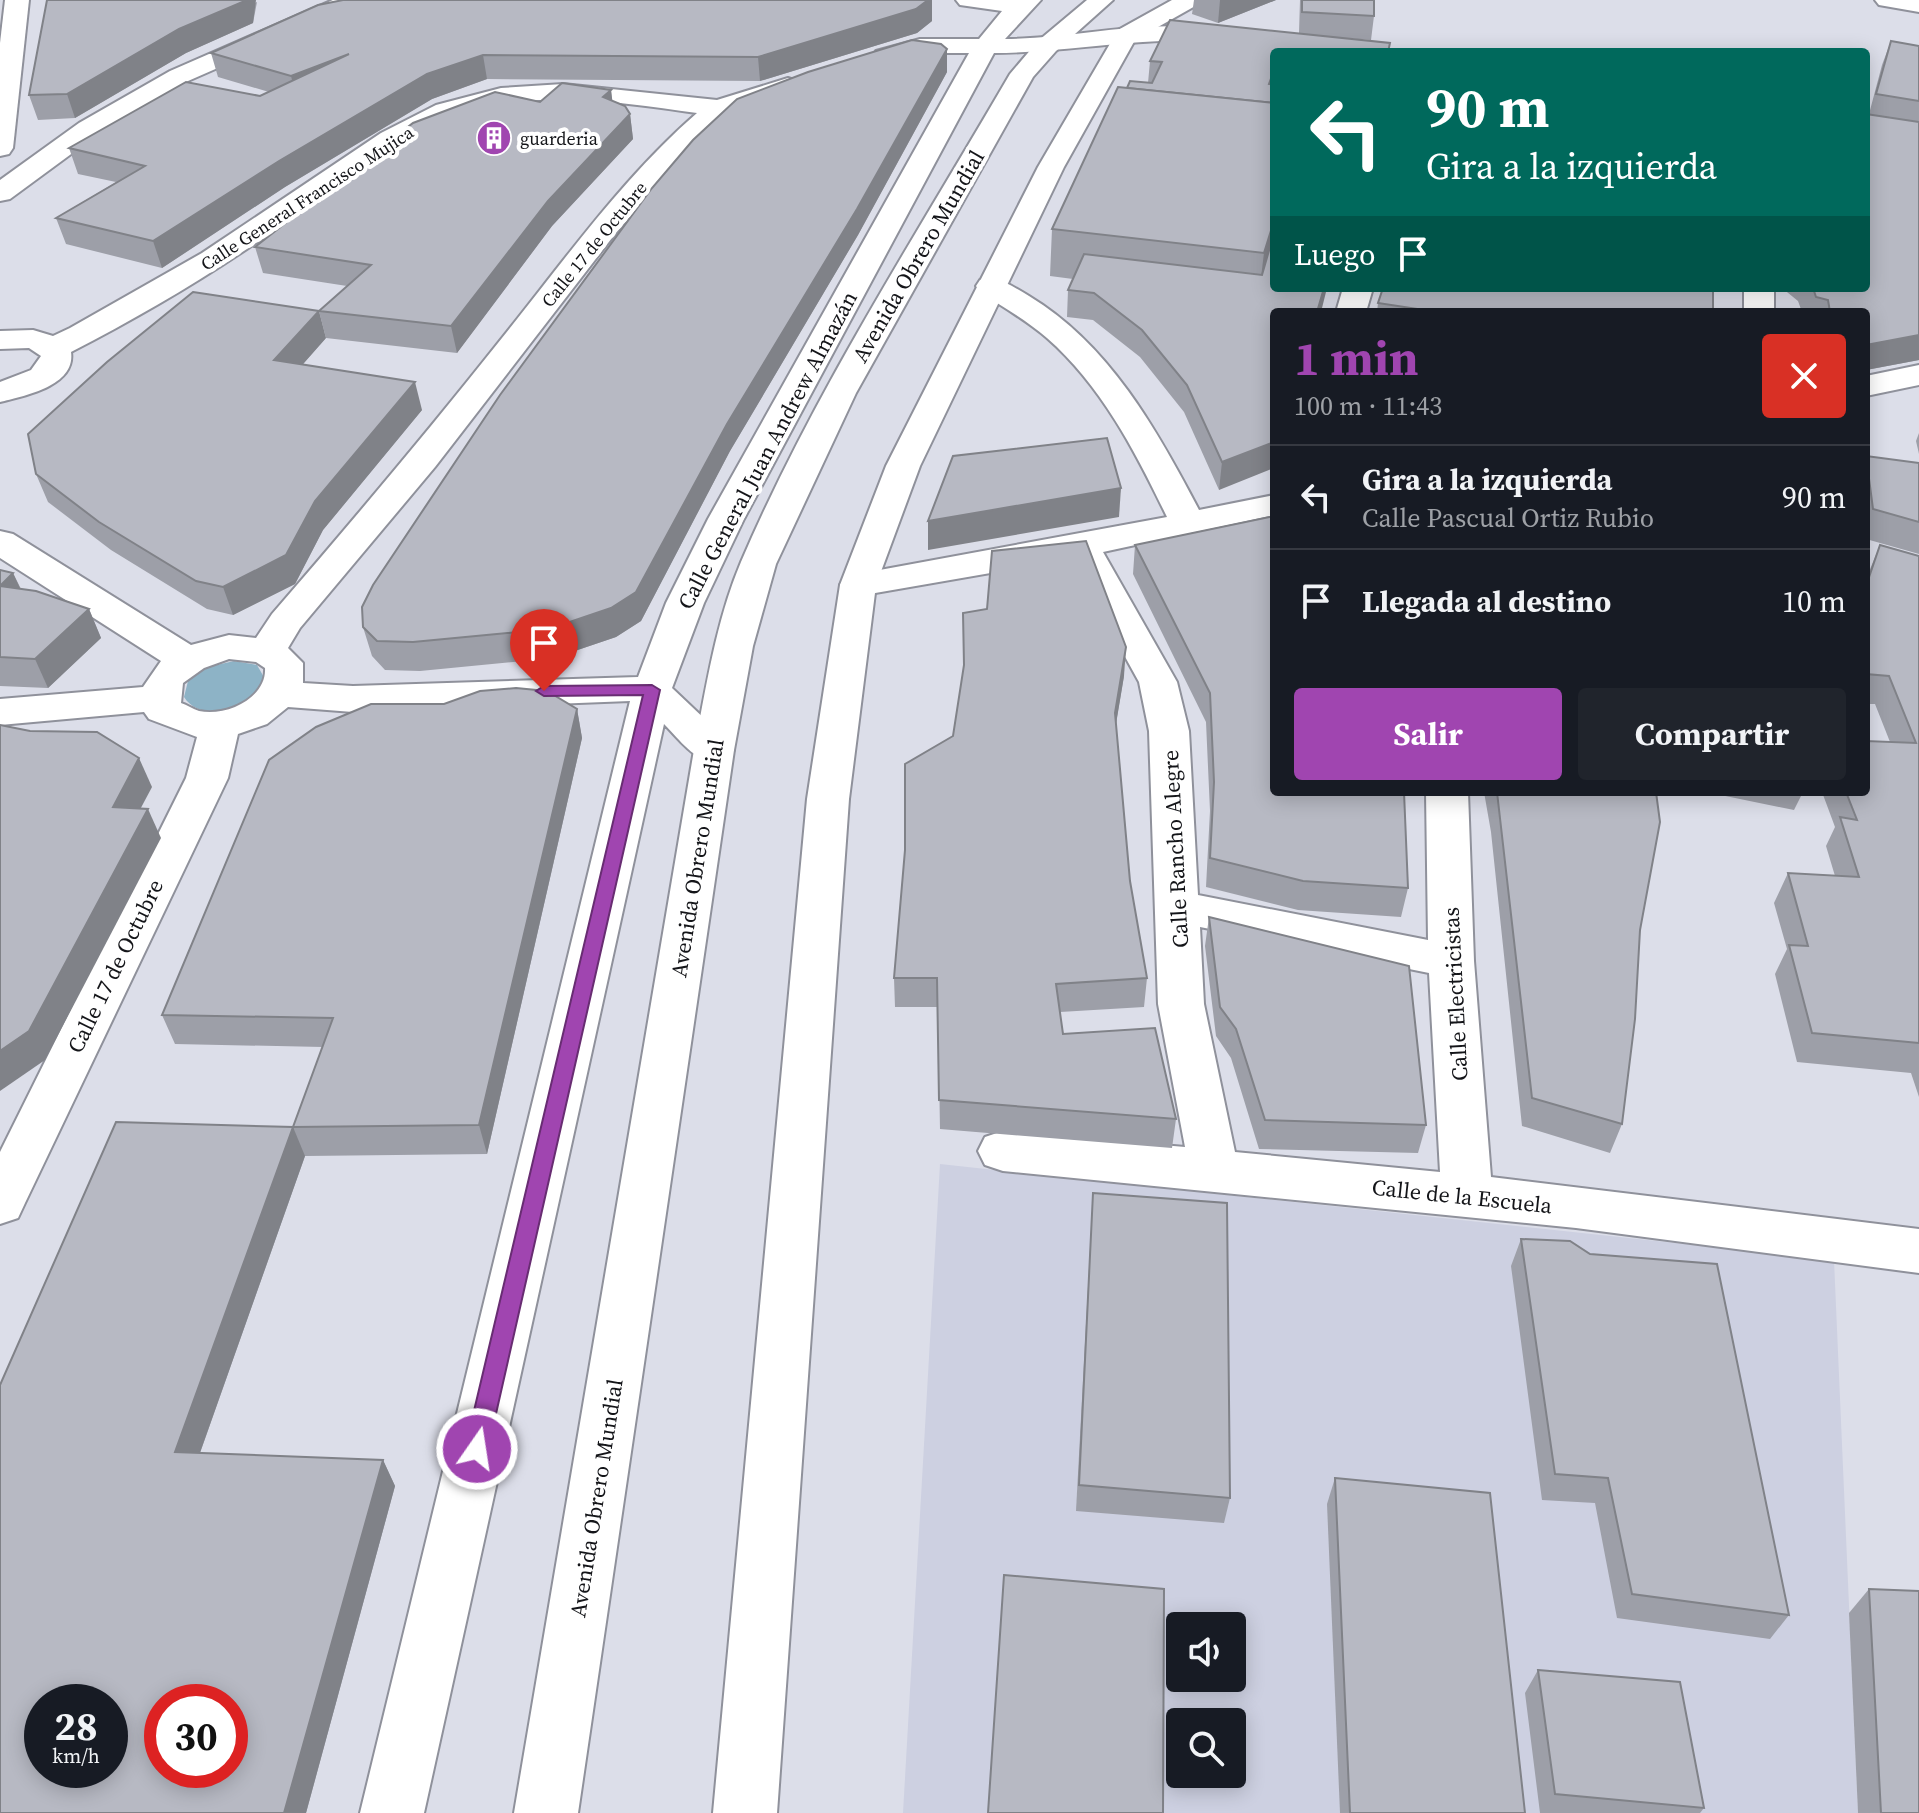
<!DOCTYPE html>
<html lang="es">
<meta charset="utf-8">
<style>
body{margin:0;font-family:"Source Serif 4",serif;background:#20242c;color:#f1f3f6;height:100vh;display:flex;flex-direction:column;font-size:30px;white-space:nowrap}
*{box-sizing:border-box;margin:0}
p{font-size:26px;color:#9ea1a6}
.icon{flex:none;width:44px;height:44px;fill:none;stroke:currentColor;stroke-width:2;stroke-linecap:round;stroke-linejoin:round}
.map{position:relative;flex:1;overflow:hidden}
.sheet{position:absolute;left:1270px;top:308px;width:600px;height:488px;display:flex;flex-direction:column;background:#171b24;border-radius:8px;box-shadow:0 4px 20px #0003}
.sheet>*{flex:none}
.top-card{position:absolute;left:1270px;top:48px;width:600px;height:244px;border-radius:8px;box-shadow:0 4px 20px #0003;background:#00695c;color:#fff;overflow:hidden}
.buttons{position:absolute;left:1166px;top:1612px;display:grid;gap:16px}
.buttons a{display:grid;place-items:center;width:80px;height:80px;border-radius:8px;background:#171b24;box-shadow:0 4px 20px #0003;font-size:40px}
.speed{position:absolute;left:24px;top:1684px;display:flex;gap:16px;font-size:40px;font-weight:700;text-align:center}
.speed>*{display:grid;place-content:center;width:104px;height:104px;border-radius:50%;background:#171b24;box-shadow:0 4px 20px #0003;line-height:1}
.speed small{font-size:20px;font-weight:400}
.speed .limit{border:12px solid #d22;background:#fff;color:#111}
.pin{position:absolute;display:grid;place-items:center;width:68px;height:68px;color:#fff;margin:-82px -34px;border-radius:50% 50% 50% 0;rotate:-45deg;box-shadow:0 0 8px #0007}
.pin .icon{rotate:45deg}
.me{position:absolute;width:88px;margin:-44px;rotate:13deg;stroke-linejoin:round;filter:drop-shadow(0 0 6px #0008)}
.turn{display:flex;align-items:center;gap:28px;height:168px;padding:0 24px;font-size:36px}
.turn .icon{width:104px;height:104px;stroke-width:2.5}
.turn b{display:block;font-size:56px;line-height:68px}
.then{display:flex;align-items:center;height:76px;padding:0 24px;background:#0003;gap:16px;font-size:30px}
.round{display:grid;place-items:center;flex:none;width:84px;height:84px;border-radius:8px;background:#20242c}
.summary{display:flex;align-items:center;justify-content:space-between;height:136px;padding:0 24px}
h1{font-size:48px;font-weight:700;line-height:60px;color:#a045b0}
.primary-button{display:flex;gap:16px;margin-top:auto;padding:16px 24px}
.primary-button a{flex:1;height:92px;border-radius:8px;background:#a045b0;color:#fff;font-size:32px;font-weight:700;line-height:92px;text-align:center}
.primary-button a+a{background:#20242c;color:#f1f3f6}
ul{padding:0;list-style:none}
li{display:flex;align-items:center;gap:24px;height:104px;padding:0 24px;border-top:2px solid #363941}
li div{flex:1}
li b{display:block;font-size:30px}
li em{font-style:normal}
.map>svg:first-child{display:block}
.built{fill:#cdd0e1;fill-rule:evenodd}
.water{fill:#8db3c6}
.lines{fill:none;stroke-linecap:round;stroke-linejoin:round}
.minor-casing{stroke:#8f919b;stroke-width:4}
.tertiary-casing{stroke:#8f919b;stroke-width:4}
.secondary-casing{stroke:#8f919b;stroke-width:4}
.minor{fill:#fff;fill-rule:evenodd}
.tertiary{fill:#fff;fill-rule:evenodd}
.secondary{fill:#fff;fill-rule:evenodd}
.wall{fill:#9d9fa8}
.shaded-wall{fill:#808288}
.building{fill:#b7b9c3;stroke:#808288;stroke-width:2;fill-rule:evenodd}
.route{fill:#a045b0;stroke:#682d72;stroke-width:2}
.labels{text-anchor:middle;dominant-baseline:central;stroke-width:8;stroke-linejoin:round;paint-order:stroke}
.far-poi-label{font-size:18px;fill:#141519;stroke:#fff;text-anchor:start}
.far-street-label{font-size:18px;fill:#141519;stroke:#fff}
.street-label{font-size:22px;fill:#141519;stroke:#fff}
</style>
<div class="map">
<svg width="1919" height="1813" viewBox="0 0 1919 1813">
<rect width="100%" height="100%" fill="#dcdee9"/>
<path class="built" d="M940,1164L1834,1260L1858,1813H903ZM1180,1626H1232V1678H1180ZM1180,1722H1232V1774H1180Z"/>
<path class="water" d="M234,661L257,665L265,679C259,710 202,726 184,697L188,681L208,667Z"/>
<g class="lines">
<g class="minor-casing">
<g id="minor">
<path d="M5,0H29L13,148L9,154L0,156V43Z"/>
<path d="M333,0H365L361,5L188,81L97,135L10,199L0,201V180L79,123L170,71Z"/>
<path d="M956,0H1041L1005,39C1079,39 1155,15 1229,33L1233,38L1229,43C1208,48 1184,40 1161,41C1105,43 1050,53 994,53L744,519L704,603L672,688L728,741L734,750L728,759C698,768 684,744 664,724L424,1813H360L630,701L353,712L288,707L267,724L238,734L228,778L25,1203L18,1218L0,1224V1152L186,778L197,737L149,719L144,712L0,725V699L143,687L161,661L0,558V531L13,534L191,645L229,635L256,638L272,614C349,525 425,435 498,343C561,265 621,179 697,113C626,103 552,91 481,108C403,126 337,187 273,231C209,276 141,316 71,352C76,386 24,396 0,402V382L31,370L41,356L29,348L0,349V331L33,330L53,336L70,328L202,253L381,133L436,105L501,88L563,84L717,100L788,78L797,81L801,86L797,91L727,113L692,145L615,234L435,467L300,628L288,648L303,663V683L353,686L638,677L666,603L708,519L969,53H921L885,63L876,61L873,56L876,51L920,39H979L1002,11L960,5ZM229,659L256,662L265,668C267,698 226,717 199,711C193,709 187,705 181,703L183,683L204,668Z"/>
<path d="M991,277C1005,281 1017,289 1029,296C1109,344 1157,430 1199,510L1274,495V515L1103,552L1177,682L1189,731L1198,895L1428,940L1426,792H1468L1474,961L1491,1177L1919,1229V1273L1576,1228L1003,1171L985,1165L978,1151L985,1137L1003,1131L1185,1147L1158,1004L1149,731L1139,682L1071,559L858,596L845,593L840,585L845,577L858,574L1167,517C1136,453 1102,386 1047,338C1026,320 1003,307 980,292L976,286L980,280ZM1200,927L1429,973L1440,1172L1235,1152L1204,1004Z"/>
<path d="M1343,288H1373L1366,312H1336Z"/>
<rect x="1744" y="288" width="30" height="24"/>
<path d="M1919,365V385L1866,396V376Z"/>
</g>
</g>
<g class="tertiary-casing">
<path id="tertiary" d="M1875,0H1919V12L1879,5Z"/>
</g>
<g class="secondary-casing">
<g id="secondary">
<path d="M1087,0H1113L1056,51L1033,77L856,393L776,564L753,646L734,750L578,1813H514L694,750C706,688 716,621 741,562C814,392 917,234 1010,74L1038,41Z"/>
<path d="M1172,0H1201L1197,5L1135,40L1064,167L920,466L876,585L849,799L777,1813H713L807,799L840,585L886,466L1038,167L1118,30Z"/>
</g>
</g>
<use href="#minor" class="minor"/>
<use href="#tertiary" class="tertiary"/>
<use href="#secondary" class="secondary"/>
</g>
<g class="wall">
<path d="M1194,0H1276L1218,23L1192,14Z"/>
<path d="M1300,0H1374V16L1371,40L1344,38L1390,43L1389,52H1274V288L1219,490L1184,412L1140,357L1093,320L1067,317L1068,290L1073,279L1050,276L1052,229L1127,88L1148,83L1150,61L1299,33Z"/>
<path d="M257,2L253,23L186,53L75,118L38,120L29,95Z"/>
<path d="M932,21L917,33L760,81L487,79L432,99L285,187L162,268L66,244L56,218L116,182L78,174L69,148L260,96L269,92L218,77L211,53Z"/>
<path d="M1891,41L1919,46V360L1866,370V312H1802L1798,301L1782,288H1866L1869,114L1882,65Z"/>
<path d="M947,49V72L858,235L730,451L641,621L616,637L554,658L420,671L385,670L372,656L363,627Z"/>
<path d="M611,90L612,101L630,114L633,139L552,226L457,353L326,338L319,311L347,286L263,273L255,247L540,102Z"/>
<path d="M1378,303L1713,312H1377Z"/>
<path d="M326,338L302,365L422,410L323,530L295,584L233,615L207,609L111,550L48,502L36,474Z"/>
<path d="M1919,433V454L1916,441Z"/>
<path d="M1866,456L1919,463V554L1866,539Z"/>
<path d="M1135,545L1408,888L1401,917L1298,910L1206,887L1210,811L1206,722L1133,574Z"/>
<path d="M1880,545L1919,556V1097L1911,1073L1797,1062L1775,974L1787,949L1774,903L1788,873L1835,876L1826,846L1835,827L1822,792H1866L1890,742L1875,704H1866V579Z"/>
<path d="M0,570L13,573L21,589L89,609L101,638L48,688L0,686Z"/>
<path d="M1124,676L1116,723L1130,881L1147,978L1144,1007L1060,1012L1063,1034L1176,1119L1172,1148L940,1129L938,1007H895L894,978L905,850Z"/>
<path d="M577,709L582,738L487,1154L305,1156L200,1453L383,1460L395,1486L306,1813H0L293,1127L323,1047L175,1044L162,1015Z"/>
<path d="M1484,792H1656L1640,930L1622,1124L1610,1153L1522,1126L1491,832Z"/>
<path d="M1706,792H1803L1794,810Z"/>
<path d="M1209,917L1426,1125L1418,1153L1259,1149L1231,1058L1216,1036L1205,946Z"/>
<path d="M1093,1193L1230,1498L1224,1523L1076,1511Z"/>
<path d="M1521,1239L1789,1615L1770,1639L1617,1618L1595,1503L1542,1500L1511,1266Z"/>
<path d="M1335,1478L1525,1813H1340L1327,1504Z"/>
<path d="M1869,1589L1919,1813H1858L1849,1613Z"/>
<path d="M1538,1670L1704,1808L1700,1813H1540L1525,1693Z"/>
</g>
<g class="shaded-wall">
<path d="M247,0H256L253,23L186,53L75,118L67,94L179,29Z"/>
<path d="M928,0H932V21L917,33L760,81L758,57Z"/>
<path d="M1220,0H1276L1218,23Z"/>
<path d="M947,49V72L858,235L730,451L641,621L616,637L554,658L549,629L727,424Z"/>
<path d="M349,54L297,100L291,76Z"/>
<path d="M483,55L487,79L432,99L285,187L162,268L153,241L279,161L427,74Z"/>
<path d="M611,90L614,114L603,97Z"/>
<path d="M630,114L633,139L552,226L457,353L451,326L548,201Z"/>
<path d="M1274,221V248L1258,302L1264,253Z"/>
<path d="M1324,288H1327L1321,312H1317Z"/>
<path d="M319,311L326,338L282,388L274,360Z"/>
<path d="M1919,335V360L1866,370V345Z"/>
<path d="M415,382L422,410L323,530L295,584L233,615L223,587L315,501Z"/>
<path d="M1274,442V468L1219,490L1222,462Z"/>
<path d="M1121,488L1119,517L928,550V521Z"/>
<path d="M13,573L26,601L0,586Z"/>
<path d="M89,609L101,638L48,688L35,659Z"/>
<path d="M1126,647L1124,676L1113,742L1115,713Z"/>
<path d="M577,709L582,738L487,1154L479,1125Z"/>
<path d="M139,758L152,787L126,836L113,807Z"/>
<path d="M148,809L161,838L45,1060L0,1091V1051Z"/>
<path d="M293,1127L305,1156L191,1478L175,1452Z"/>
<path d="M383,1460L395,1486L306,1813H284Z"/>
</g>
<g class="building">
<path d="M47,0H247L179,29L67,94L29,95Z"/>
<path d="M343,0H928L916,9L758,57L483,55L427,74L279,161L153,241L56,218L145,166L69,148L186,82L260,96L349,54L291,76L211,53L318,5Z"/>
<path d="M1302,0H1374V16L1302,12Z"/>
<path d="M1170,20L1390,43L1388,52H1274V73H1273L1269,84L1274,85V103L1127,88L1130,81L1152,83L1162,62L1150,61Z"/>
<path d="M912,40L941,44L947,49L857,209L727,424L636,592L611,608L549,629L413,642L377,641L363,627L362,607L373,585L500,395L652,188L693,140L737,99L808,72Z"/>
<path d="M1891,41L1919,46V101L1876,94Z"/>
<path d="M1460,49L1490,52H1459Z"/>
<path d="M562,83L611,90L603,97L625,106L630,114L548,201L451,326L319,311L371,265L255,247L413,123L495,92L540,102Z"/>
<path d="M1118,87L1274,103V221L1264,253L1052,229Z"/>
<path d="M1866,114L1919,122V335L1866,345V312H1830L1828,300L1816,297L1813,288H1866Z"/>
<path d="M1274,233V288H1324L1317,312H1274V442L1222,462L1187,385L1142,330L1094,293L1068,290L1084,254L1262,275Z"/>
<path d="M1383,288H1713V312H1437L1378,303Z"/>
<path d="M193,292L319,311L274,360L415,382L315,501L286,555L223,587L196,581L99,522L36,474L28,434L107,362Z"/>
<path d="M1107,438L1121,488L928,521L953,456Z"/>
<path d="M1866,456L1919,463V522L1873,509Z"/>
<path d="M1274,516V792H1404L1408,888L1303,881L1210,858L1214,782L1210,693L1135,545Z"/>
<path d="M1086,541L1126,647L1115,713L1130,881L1147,978L1056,984L1063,1034L1155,1028L1176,1119L939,1100L937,978H894L905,850V764L953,736L964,665L963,613L987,609L992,551Z"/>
<path d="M1880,545L1919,556V1043L1812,1033L1789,945L1808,946L1788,873L1859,877L1840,817L1857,820L1846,792H1866V741L1916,743L1889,676L1866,674V586Z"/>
<path d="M0,570L13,573L0,586L36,591L89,609L35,659L0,657Z"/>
<path d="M516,688L547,691L577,709L479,1125L293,1127L333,1018L162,1015L269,760L316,727L371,704H444L480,691Z"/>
<path d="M0,725L30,731L97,732L139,758L113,807L148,809L29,1031L0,1051Z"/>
<path d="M1497,792H1656L1660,822L1640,930L1635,1019L1622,1124L1532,1098Z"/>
<path d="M1209,917L1409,966L1426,1125L1265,1120L1236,1029L1220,1007Z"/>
<path d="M116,1122L293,1127L175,1452L383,1460L284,1813H0V1385ZM42,1702H110V1770H42ZM162,1702H230V1770H162Z"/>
<path d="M1093,1193L1227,1203L1230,1498L1079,1485Z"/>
<path d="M1521,1239L1570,1241L1590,1254L1717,1264L1789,1615L1632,1594L1608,1478L1555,1474Z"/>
<path d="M1335,1478L1490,1493L1525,1813H1350Z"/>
<path d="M1004,1575L1164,1589L1163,1813H988Z"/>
<path d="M1869,1589L1919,1591V1813H1881Z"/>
<path d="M1538,1670L1680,1682L1704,1808L1555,1794Z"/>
</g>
<path class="route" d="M652,685L660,690L488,1449L485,1456L477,1459L468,1456L465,1449L643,695L544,696L536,691L544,686Z"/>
<defs>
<g id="building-disc" transform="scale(1.8)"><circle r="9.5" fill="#a045b0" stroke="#fff"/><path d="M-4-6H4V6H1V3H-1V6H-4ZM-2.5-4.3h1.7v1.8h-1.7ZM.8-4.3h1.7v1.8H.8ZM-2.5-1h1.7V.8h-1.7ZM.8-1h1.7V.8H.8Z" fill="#fff"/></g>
</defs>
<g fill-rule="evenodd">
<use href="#building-disc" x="494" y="138"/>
</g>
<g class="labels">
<g class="far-poi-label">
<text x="520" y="138">guarderia</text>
</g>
<g class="far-street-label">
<text transform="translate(307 198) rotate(-33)">Calle General Francisco Mujica</text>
<text transform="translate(594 244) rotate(-51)">Calle 17 de Octubre</text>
</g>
<g class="street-label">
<text transform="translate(918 256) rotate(-60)">Avenida Obrero Mundial</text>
<text transform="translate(767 450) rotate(-62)">Calle General Juan Andrew Almazán</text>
<text transform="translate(1175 849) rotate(-93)">Calle Rancho Alegre</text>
<text transform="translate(697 858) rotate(-81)">Avenida Obrero Mundial</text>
<text transform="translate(115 966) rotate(-64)">Calle 17 de Octubre</text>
<text transform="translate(1455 994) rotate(-93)">Calle Electricistas</text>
<text transform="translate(1462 1196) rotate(6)">Calle de la Escuela</text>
<text transform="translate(596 1498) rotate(-81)">Avenida Obrero Mundial</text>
</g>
</g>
</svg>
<div class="buttons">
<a><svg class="icon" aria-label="sound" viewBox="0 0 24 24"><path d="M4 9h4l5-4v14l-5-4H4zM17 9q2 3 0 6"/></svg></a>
<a><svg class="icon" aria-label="search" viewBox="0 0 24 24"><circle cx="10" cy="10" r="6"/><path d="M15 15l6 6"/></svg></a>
</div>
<div class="speed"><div>28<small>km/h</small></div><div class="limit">30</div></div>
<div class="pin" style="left:544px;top:691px;background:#d93025"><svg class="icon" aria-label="arrive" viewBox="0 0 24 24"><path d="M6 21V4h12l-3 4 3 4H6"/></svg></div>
<svg class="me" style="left:477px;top:1449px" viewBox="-20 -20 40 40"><circle r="17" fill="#a045b0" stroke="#fff" stroke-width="3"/><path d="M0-11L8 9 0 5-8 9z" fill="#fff"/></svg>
<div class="top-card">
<div class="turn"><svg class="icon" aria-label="left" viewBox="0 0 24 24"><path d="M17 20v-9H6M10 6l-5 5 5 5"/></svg><div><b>90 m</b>Gira a la izquierda</div></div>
<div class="then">Luego<svg class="icon" aria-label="arrive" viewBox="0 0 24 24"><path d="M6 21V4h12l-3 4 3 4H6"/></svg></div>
</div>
<section class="sheet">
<div class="summary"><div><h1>1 min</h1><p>100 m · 11:43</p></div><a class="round" style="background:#d93025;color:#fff"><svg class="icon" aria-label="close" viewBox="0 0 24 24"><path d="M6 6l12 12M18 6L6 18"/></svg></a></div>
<ul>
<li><svg class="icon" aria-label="left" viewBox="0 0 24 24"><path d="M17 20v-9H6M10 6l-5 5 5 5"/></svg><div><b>Gira a la izquierda</b><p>Calle Pascual Ortiz Rubio</p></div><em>90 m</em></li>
<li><svg class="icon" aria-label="arrive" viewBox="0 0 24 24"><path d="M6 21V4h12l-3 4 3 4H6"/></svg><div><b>Llegada al destino</b></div><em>10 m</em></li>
</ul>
<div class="primary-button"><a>Salir</a><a>Compartir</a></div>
</section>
</div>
